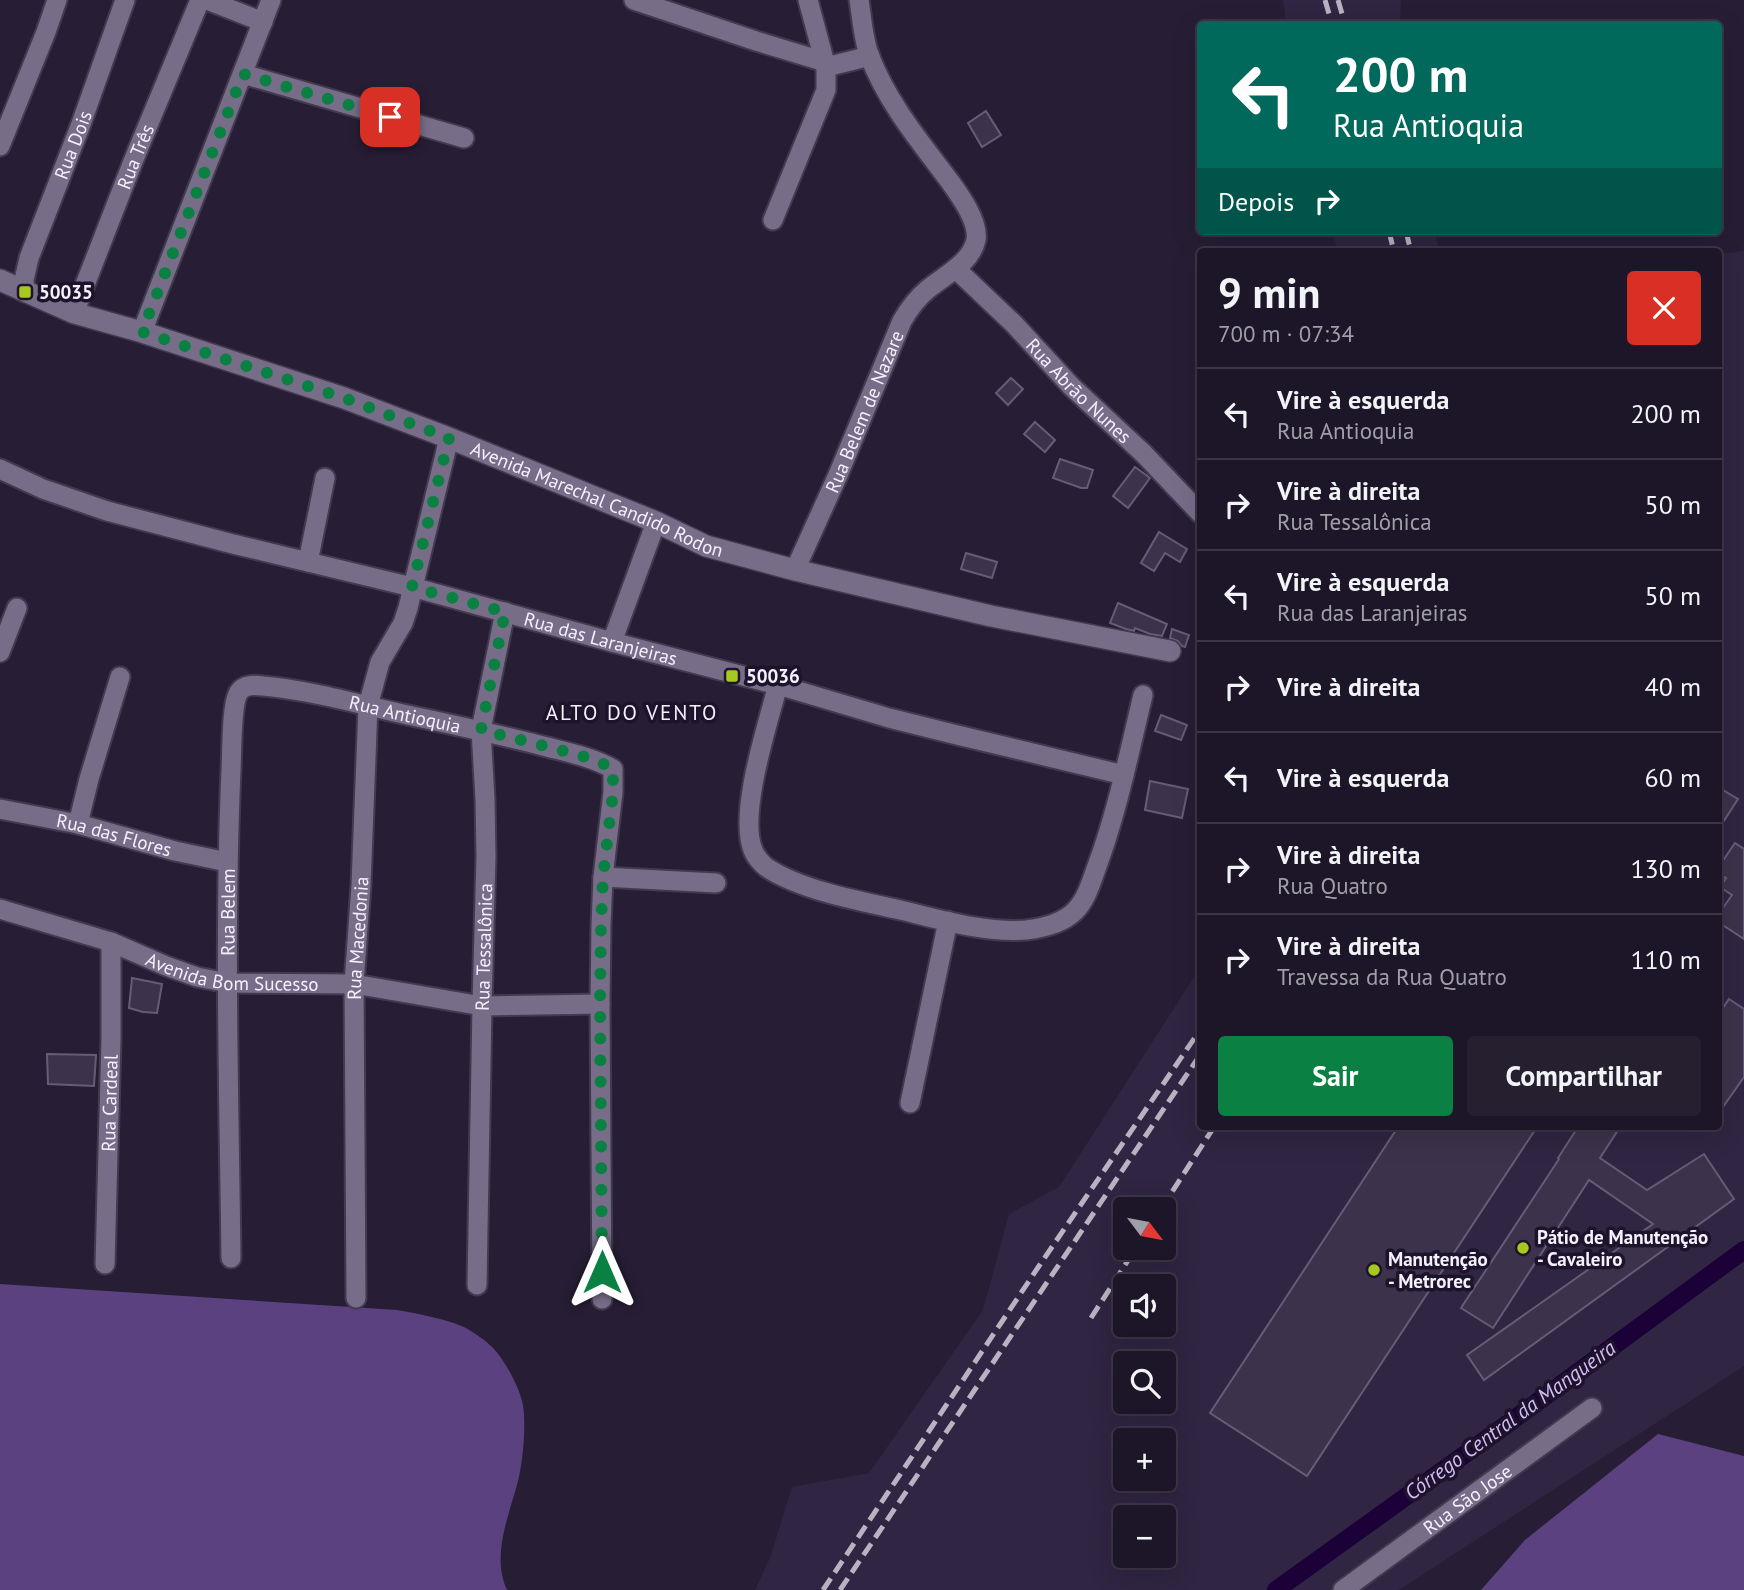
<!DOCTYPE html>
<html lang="pt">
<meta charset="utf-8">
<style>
body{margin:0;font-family:"PT Sans",sans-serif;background:#251f30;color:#f1f3f6;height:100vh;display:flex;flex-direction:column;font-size:26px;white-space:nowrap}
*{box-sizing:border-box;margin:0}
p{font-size:23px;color:#a09fa8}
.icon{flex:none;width:38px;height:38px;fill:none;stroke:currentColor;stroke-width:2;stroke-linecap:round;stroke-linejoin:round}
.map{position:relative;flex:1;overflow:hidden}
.drawer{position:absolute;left:1197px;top:248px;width:525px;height:882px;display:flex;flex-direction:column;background:#1d1628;border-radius:7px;box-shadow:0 7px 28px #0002,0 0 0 2px #3b3545}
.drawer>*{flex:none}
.guide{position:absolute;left:1197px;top:21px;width:525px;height:214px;border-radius:7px;box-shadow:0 7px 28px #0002,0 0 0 2px #3b3545;background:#00695c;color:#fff;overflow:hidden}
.needle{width:46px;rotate:122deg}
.buttons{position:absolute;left:1113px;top:1197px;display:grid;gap:14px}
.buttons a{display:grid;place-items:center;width:63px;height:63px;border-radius:7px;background:#1d1628;box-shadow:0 7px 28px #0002,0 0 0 2px #3b3545;font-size:35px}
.pin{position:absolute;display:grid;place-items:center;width:60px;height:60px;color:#fff;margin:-30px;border-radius:14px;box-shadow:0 4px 10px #0006}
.me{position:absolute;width:77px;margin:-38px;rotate:0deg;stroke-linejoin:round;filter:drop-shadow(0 0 5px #0008)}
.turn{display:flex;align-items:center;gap:24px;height:147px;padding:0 21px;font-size:32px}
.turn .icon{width:91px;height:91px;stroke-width:2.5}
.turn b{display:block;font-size:49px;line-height:60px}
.then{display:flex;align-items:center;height:66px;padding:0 21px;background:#0003;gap:14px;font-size:26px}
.round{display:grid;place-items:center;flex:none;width:74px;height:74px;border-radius:7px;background:#251f30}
.summary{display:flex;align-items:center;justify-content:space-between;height:119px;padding:0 21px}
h1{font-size:42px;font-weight:600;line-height:52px}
.cta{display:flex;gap:14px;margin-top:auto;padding:14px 21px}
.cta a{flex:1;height:80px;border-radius:7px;background:#0b8043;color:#fff;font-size:28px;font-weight:600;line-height:80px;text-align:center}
.cta a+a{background:#251f30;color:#f1f3f6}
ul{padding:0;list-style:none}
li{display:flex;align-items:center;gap:21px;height:91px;padding:0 21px;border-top:2px solid #3b3545}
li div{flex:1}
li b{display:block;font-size:26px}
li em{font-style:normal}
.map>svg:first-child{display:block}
.built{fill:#302542;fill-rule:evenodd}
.forest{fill:#5b4180}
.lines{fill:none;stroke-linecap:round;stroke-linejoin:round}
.canal{stroke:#1c0038;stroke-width:18}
.building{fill:#3c324b;stroke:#665c77;stroke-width:2}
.street-casing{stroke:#423a4e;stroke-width:23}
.secondary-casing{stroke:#423a4e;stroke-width:24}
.street{stroke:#776d89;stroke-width:19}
.secondary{stroke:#776d89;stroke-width:21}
.rail{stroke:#b8b2c2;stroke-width:5;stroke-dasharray:14 7;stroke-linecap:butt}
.route{stroke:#0b8043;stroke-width:12;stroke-dasharray:0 21.6}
.poi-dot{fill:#a6c821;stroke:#1d142b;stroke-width:2.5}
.labels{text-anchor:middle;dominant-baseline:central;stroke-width:7;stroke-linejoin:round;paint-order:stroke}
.street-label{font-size:19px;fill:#f4f0fd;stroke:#1d142b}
.poi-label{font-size:19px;font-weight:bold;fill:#f4f0fd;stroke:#1d142b;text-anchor:start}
.neighbourhood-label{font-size:21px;letter-spacing:2px;fill:#f4f0fd;stroke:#1d142b}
.water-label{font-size:21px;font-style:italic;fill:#d3bef7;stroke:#1d142b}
</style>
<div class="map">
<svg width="1744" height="1590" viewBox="0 0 1744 1590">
<rect width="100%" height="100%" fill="#271e35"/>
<g class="built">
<path d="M1283,0H1401L1400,24H1284L1285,16Z"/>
<path d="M1332,231H1434L1440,252H1338Z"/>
<path d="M1744,251V1366L1399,1590H755L770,1558L792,1487L869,1473L983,1310L1009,1214L1059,1187L1200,968V1127H1718V254ZM1125,1209H1164V1248H1125ZM1125,1286H1164V1325H1125ZM1125,1363H1164V1402H1125ZM1125,1440H1164V1479H1125ZM1125,1517H1164V1556H1125Z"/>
</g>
<g class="forest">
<path d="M0,1284L397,1310C419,1314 442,1318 464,1327C473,1332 487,1341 494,1349C505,1361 518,1385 522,1401C527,1419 523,1462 518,1481C509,1516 491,1555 507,1590H0Z"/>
<path d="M1658,1434L1744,1456V1590H1481L1525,1540Z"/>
</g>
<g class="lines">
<path class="canal" d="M1276,1590L1510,1422L1744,1250"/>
</g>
<g class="building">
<path d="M986,111L1001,135L982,147L968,123Z"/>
<path d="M1011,378L1023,389L1008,405L996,393Z"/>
<path d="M1035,422L1055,440L1045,452L1024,434Z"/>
<path d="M1060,459L1093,470L1087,488H1081L1053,478Z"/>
<path d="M1135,467L1150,478L1128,508L1113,496Z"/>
<path d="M1159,532L1187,549L1180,562L1165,553L1154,571L1141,563Z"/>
<path d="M966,553L997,562L992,578L961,569Z"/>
<path d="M1118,603L1167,624L1162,636L1150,634L1135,628L1134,631L1126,629L1110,623Z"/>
<path d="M1172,629L1189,635L1185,647L1182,646L1178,641L1170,638Z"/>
<path d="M1161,715L1187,725L1181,740L1155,731Z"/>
<path d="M1150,781L1188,789L1182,818L1145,810Z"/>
<path d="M1718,787L1738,799L1718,830Z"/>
<path d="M1735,843L1744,849V939L1718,922V915L1732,895L1720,887L1726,878L1718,873V868Z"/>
<path d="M132,978L162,984L157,1013L143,1012L129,1008Z"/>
<path d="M1729,999L1744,1009V1077L1718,1114V1015Z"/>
<path d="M47,1054L96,1055L94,1086L48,1084Z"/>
<path d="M1398,1127H1537L1307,1476L1210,1413Z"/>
<path d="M1578,1127H1620L1600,1158L1647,1190L1704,1154L1734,1199L1484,1380L1467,1355L1653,1224L1589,1180L1493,1328L1461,1308L1559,1159L1558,1158Z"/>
</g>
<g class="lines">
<g class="street-casing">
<g id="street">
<path d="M207,0L263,22"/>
<path d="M634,0L756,41L825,62"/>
<path d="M826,67L870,56"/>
<path d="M243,74L464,138"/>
<path d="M0,146L46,32L57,0"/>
<path d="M773,220L826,90V67L808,0"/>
<path id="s1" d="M956,269L1014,324L1071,386L1144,454L1200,513"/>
<path id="s2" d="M25,292L24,280L29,258L81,124L125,0"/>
<path id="s3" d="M74,313L134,159L200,0"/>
<path d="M142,332L271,0"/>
<path id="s4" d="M0,469L43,489L107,511L233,544L412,587L612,642L778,685L889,718L953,734L1124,775"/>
<path d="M308,562L325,478"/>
<path id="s5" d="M795,570L838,475L902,321C909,309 917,298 928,289C945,275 971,263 976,240C979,222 961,197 951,183C922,144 888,104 870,57C863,40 862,18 859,0"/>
<path d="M612,642L656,522"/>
<path d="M0,652L17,608"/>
<path d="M778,685C768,723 738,814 753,850C755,856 762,864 766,867C798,889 858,901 896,909C939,919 982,933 1026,930C1043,928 1063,923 1075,911C1086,900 1091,883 1096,869C1117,813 1129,753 1143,695"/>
<path id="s6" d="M0,809L78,824L175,851L227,862"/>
<path d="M78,824L89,779L120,677"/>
<path d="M603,877L716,883"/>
<path id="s7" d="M0,909L111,942L166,966L197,977L228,983L354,984L482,1006L600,1004"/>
<path d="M910,1103L948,921"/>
<path id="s8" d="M231,1258C229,1095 224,933 231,770C232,755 231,703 239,692C244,684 255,685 263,686C309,690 358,704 403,714C450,724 497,734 543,746C566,752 592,757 613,769V792L603,877L601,925L600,1004L602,1299"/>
<path id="s9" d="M105,1264L111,1040V942"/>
<path id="s10" d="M477,1285L482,1006L486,856L485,799L481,730L505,612"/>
<path id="s11" d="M356,1298L354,984L361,885L368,706L380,662L403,623L408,608L449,438"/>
<path id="s12" d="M1343,1590L1592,1408"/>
</g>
</g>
<g class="secondary-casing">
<g id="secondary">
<path id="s13" d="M0,280L74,313L142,332L344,398L449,438L656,522L706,546L795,570L991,616L1170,651"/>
</g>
</g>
<use href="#street" class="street"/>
<use href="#secondary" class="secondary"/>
<g class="rail">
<path d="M1325,0L1332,24"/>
<path d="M1338,0L1345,24"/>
<path d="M1389,231L1394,252"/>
<path d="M1406,231L1411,252"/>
<path d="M1161,1209L1214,1127"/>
<path d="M1091,1318L1136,1248"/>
<path d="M823,1590L1039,1266L1200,1030"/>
<path d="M840,1590L1200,1055"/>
</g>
</g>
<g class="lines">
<path class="route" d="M390,117L243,74L142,332L344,398L449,438L412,587L505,612L481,730L572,753L598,761L613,769V792L603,877L601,925L600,1004L602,1272"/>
</g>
<g class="poi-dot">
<rect x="18" y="285" width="14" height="14" rx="3.5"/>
<rect x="725" y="669" width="14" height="14" rx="3.5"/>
<circle cx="1523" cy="1248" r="7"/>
<circle cx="1374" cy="1270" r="7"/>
</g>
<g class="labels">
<g class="street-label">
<text stroke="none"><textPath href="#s2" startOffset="156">Rua Dois</textPath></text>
<text stroke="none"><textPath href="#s3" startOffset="168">Rua Três</textPath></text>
<text stroke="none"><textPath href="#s1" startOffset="173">Rua Abrão Nunes</textPath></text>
<text stroke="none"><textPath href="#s5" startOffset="173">Rua Belem de Nazare</textPath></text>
<text stroke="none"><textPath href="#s13" startOffset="637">Avenida Marechal Candido Rodon</textPath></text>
<text stroke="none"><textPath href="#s4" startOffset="625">Rua das Laranjeiras</textPath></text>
<text stroke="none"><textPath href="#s8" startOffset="738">Rua Antioquia</textPath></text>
<text stroke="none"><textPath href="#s6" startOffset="117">Rua das Flores</textPath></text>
<text stroke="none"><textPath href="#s8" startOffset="346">Rua Belem</textPath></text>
<text stroke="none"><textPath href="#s11" startOffset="360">Rua Macedonia</textPath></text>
<text stroke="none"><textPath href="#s10" startOffset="338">Rua Tessalônica</textPath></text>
<text stroke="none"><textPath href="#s7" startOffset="243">Avenida Bom Sucesso</textPath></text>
<text stroke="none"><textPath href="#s9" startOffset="161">Rua Cardeal</textPath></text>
<text stroke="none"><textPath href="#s12" startOffset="154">Rua São Jose</textPath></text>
</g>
<g class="poi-label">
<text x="39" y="292">50035</text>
<text x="746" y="676">50036</text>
<text x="1537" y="1237">Pátio de Manutenção<tspan x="1537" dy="22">- Cavaleiro</tspan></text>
<text x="1388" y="1259">Manutenção<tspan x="1388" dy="22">- Metrorec</tspan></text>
</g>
<g class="neighbourhood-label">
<text x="632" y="712">ALTO DO VENTO</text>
</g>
<g class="water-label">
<text transform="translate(1510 1420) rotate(-36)">Córrego Central da Mangueira</text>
</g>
</g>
</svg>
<div class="buttons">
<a><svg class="needle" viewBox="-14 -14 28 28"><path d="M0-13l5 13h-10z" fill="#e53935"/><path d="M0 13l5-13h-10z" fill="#a09fa8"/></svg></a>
<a><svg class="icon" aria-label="sound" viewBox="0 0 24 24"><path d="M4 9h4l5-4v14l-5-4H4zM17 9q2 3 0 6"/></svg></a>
<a><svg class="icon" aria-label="search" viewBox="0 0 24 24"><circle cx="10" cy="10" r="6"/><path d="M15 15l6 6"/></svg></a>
<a>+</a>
<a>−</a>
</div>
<div class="pin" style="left:390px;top:117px;background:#d93025"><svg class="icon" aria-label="arrive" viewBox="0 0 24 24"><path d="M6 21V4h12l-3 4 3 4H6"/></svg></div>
<svg class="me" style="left:602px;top:1272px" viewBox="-20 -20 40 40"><path d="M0-17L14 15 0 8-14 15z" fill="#0b8043" stroke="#fff" stroke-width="4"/></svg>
<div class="guide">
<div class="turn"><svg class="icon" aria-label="left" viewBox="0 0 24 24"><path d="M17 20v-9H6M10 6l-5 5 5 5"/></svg><div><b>200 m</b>Rua Antioquia</div></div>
<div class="then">Depois<svg class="icon" aria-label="right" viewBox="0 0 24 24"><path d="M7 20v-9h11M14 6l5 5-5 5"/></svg></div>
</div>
<section class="drawer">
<div class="summary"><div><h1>9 min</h1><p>700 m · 07:34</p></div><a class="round" style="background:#d93025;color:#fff"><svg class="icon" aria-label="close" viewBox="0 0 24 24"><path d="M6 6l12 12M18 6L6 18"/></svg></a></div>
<ul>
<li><svg class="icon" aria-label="left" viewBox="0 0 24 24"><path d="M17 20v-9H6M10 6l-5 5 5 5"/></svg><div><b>Vire à esquerda</b><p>Rua Antioquia</p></div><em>200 m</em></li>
<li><svg class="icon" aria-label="right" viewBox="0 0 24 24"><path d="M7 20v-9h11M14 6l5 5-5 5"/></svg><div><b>Vire à direita</b><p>Rua Tessalônica</p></div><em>50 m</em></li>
<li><svg class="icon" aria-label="left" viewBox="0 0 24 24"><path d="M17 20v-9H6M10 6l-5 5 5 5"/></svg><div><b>Vire à esquerda</b><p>Rua das Laranjeiras</p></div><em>50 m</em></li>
<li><svg class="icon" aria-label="right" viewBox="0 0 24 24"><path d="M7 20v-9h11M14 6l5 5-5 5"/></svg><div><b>Vire à direita</b></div><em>40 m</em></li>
<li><svg class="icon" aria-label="left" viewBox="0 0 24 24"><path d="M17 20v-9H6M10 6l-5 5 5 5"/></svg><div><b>Vire à esquerda</b></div><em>60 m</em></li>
<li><svg class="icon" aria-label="right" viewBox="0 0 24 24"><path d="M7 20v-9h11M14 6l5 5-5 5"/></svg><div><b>Vire à direita</b><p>Rua Quatro</p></div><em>130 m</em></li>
<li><svg class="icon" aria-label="right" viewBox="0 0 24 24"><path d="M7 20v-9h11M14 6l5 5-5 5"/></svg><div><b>Vire à direita</b><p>Travessa da Rua Quatro</p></div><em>110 m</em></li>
</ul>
<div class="cta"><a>Sair</a><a>Compartilhar</a></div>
</section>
</div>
